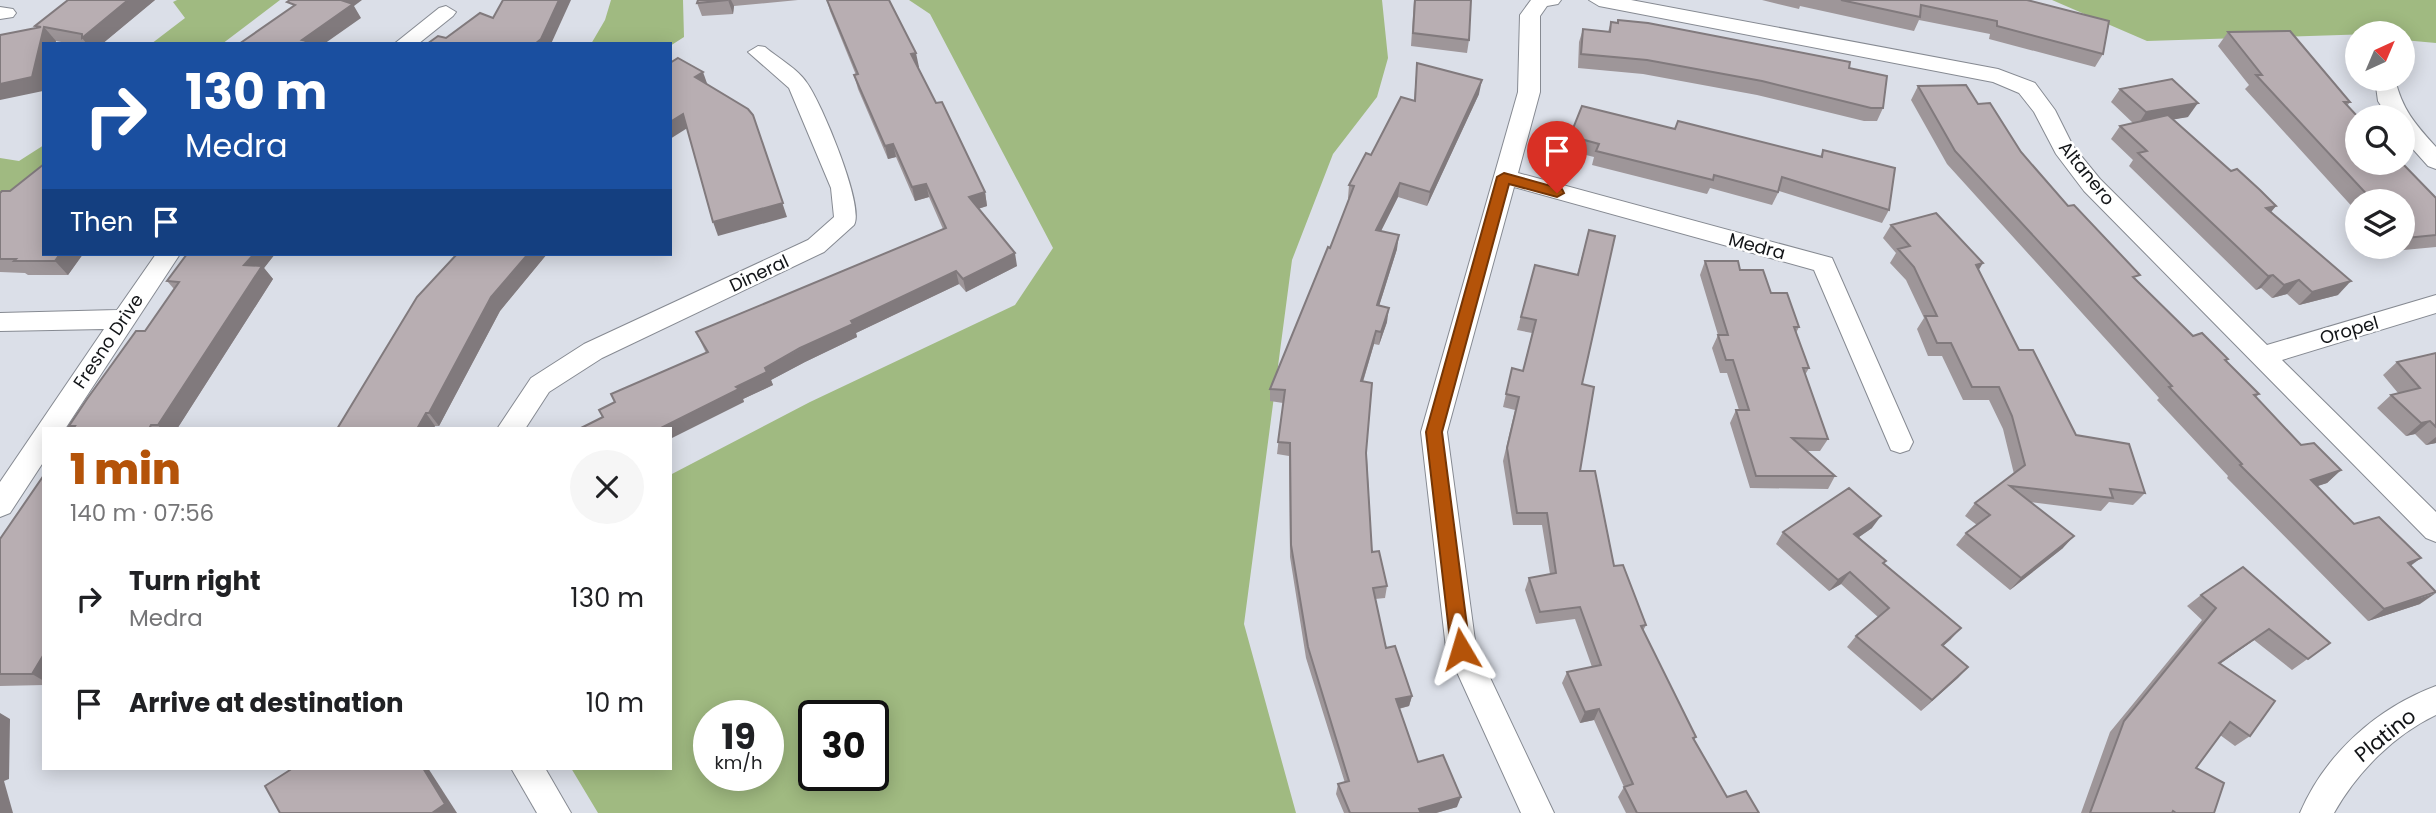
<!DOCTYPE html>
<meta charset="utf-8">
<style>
body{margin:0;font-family:Poppins,sans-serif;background:#f6f6f6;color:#202124;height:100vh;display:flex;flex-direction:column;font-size:26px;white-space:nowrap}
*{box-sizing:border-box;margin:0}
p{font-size:23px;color:#757577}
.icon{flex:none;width:38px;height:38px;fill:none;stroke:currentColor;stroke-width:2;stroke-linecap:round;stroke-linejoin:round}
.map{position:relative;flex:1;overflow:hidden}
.drawer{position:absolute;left:42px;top:427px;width:630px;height:343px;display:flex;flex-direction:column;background:#fff;border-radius:0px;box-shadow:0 4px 18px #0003}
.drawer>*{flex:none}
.hud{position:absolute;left:42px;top:42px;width:630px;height:214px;border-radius:0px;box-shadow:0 4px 18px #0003;background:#1a4fa0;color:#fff;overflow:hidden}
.needle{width:46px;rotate:44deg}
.buttons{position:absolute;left:2345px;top:21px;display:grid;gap:14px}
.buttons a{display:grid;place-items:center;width:70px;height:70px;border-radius:50%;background:#fff;box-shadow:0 4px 18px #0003;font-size:35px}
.speed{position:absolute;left:693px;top:700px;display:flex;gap:14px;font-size:35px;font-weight:700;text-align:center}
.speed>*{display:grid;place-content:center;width:91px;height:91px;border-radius:50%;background:#fff;box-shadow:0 4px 18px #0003;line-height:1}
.speed small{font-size:18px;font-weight:400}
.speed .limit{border:4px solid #111;border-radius:10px;background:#fff;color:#111}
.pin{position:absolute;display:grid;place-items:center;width:60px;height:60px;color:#fff;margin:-72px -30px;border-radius:50% 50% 50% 0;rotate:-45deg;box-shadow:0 0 7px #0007}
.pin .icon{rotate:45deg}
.me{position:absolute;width:77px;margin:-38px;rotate:353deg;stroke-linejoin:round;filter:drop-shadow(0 0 5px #0008)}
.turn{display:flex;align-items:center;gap:24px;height:147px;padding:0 28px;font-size:32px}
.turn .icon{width:91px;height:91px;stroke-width:2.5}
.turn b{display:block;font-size:49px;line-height:60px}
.then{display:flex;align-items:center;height:66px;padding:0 28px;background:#0003;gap:14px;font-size:26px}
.round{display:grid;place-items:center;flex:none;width:74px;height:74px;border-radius:37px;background:#f6f6f6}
.overview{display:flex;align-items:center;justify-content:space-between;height:119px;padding:0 28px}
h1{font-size:42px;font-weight:800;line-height:52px;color:#b45309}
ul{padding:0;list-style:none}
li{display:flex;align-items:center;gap:21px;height:105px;padding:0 28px}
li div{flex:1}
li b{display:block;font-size:26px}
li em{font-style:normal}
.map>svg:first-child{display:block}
.green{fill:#a0ba81;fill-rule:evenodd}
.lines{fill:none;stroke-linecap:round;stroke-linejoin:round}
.street-casing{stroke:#868a92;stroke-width:2}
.street{fill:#fff;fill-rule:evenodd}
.wall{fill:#9e9699}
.shaded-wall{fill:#817a7d}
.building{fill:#b8aeb2;stroke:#817a7d;stroke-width:2}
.route{fill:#b45309;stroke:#753606;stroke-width:2}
.labels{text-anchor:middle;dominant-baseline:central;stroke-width:5;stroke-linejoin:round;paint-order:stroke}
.street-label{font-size:18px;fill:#121417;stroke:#fff}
.near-street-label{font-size:21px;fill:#121417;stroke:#fff}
</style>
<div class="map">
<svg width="2436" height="813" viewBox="0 0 2436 813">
<rect width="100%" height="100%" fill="#dbdfe8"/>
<g class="green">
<path d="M177,0H280L222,44H151L185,18L173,2Z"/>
<path d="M611,0H683L684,37L670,46L591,44L605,20Z"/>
<path d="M909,0H1382L1388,58L1377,97L1333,154L1292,260L1244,624L1296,813H598L571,768H670V475L810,402L1015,305L1053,248L930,14ZM709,716H768V775H709ZM814,716H873V775H814Z"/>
<path d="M2052,0H2436V43L2403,40V33L2147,41Z"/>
<path d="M44,145V179L0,194V158L19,161Z"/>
</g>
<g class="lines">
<g class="street-casing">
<g id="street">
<path d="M1531,0H1561L1558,4L1547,6L1540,16V92L1518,173L1832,258L1913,442L1909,450L1900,453L1891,450L1814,270L1514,187L1447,432L1476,648L1554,813H1521L1446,648L1421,432L1518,92L1520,15Z"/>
<path d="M1589,0H1631L1998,69L2035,83L2055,110L2073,146L2100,179L2267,345L2436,295V313L2282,360L2436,512V542L2426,538L2084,191L2056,154L2034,112L2019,93L1993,82L1599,6Z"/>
<path d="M446,6L456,12L453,16L418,44H394L439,8Z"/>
<path d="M0,7L13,9L16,13L13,17L0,19Z"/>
<path d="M758,46L765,47C778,58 798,69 807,83C821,102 865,206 854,225L824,252L602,358L549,392L525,429H497L531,378L584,344L808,240L834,217L831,188L789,88L748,52Z"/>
<path d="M2375,79H2395C2402,109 2415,124 2436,147V169L2428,166L2403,138V117H2388L2378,101Z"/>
<path d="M156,254H180L65,429H44V461L10,513L0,517V482L104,329L0,331V313L117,310Z"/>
<path d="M2436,686V715C2394,735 2357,772 2334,813H2300C2325,754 2377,708 2436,686Z"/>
<path d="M511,768H545L571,813H537Z"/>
</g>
</g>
<use href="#street" class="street"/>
</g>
<g class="wall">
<path d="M68,0H155L102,44H72L56,41L55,44H44L43,91L37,28L35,26Z"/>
<path d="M698,0H798L734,6L733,14L702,16L697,3Z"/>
<path d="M827,0L919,67H917L936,103L985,192L987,206L978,209L1017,266L966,292L959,284L856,333L857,337L805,362L771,380L773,385L743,399L744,402L603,417L615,402L706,353L696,332L943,229L929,197L915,201L896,157L888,159L858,89L854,75H856L830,11Z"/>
<path d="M1410,0H1471L1469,40L1467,53L1411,46L1414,0Z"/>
<path d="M1762,0H2027L2103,54L2095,67L1989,39L1990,34L1919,20L1914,31L1800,6L1799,9Z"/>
<path d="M1618,20L1849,68L1883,108L1877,121H1864L1757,95L1643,74L1578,68L1579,42L1583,29L1608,32L1611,22L1617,23Z"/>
<path d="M2228,32L2350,102L2347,106L2436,198V247L2393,251L2389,247H2403V201H2357V212L2245,89L2249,85L2218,46Z"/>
<path d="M1417,63L1479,94L1427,206L1398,197L1381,231L1397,249L1379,306L1387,322L1379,345L1374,344L1363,382L1372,552L1387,586L1385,598L1375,599L1386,648L1412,696L1409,706L1399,709L1418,762L1457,807L1436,813H1344L1336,794L1338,784L1345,783L1306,658L1290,557L1289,456L1277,454L1283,403L1270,401V389L1330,248L1349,199L1348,198L1349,185L1414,100Z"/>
<path d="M1918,86L1978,104L2068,206L2136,280L2193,336L2226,362L2259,394L2256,397L2301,445L2341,470L2327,483L2316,486L2354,524L2411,566L2420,604L2368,621L2227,478L2228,476L2157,400L2159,398L1947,164L1911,100Z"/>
<path d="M2120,89L2188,117L2173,119L2231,171L2276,206L2271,212L2338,295L2299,305L2287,294L2272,298L2261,288L2256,290L2129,166L2133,160L2111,139L2120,126L2133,123L2111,102Z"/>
<path d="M1675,129L1820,157L1823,150L1889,210L1882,223L1779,191L1772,205L1710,188L1707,194L1592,165L1594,157L1566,150L1570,136Z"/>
<path d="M10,191L83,254L68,275H28L25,273L0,272V193Z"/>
<path d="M1891,225L1978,270L2019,350L2076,435L2145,493L2133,505L2109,502L2101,511L2030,502L2063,548L2010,590L1956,545L1966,533L1977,525L1965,516L1975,503L2014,474L2003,429L1989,400H1963L1942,356H1928L1917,329L1924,318L1906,280L1890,263L1896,253L1883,238Z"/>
<path d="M1589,230L1582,384L1580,471L1614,566L1646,625L1643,631L1696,737L1694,740L1727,797L1759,813H1626L1618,797L1624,787L1594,720L1580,723L1562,683L1567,672L1592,667L1575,619L1536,624L1525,590L1529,578L1550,574L1542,525H1513L1503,461L1515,410L1503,407L1512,368L1523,371L1532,333L1517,330L1535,265L1577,275Z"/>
<path d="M187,254H275L264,268L273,279L177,429H73L69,426L145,331L174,289L167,281Z"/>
<path d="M457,254H547L500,311L439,426L337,429Z"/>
<path d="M1705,261L1740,270L1771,293L1799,327L1796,333L1809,368L1805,375L1828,439L1820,451H1807L1835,476L1828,489L1750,488L1730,423L1736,410H1739L1727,373H1720L1712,348L1718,335L1700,275Z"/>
<path d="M2436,353V443L2426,445L2415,434L2406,436L2377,408L2391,395L2398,393L2383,375L2397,362Z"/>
<path d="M44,475V685L0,686V539Z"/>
<path d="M1872,528L1859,537L1951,639L1943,646L1968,667L1921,711L1847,647L1856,636L1878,617L1841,584L1829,591L1776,544L1783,532Z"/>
<path d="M2201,595L2330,643L2292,670L2254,640L2220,664L2250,736L2235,746L2220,735L2196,768L2214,813H2081L2110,732L2202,620L2187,606Z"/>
</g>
<g class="shaded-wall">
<path d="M128,0H155L102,44H87L82,38Z"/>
<path d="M338,0H362L354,6L361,18L324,44H303L302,40Z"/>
<path d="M559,0H571L551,44H535Z"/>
<path d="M728,0H731L734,6L733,14Z"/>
<path d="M44,27L56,41L55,44H44L43,91L0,100V84Z"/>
<path d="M916,53L919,67L914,68L911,54Z"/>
<path d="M703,72L708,86L695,77Z"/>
<path d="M1482,80L1479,94L1427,206L1430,192Z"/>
<path d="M2198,103L2188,117L2137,126L2146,112Z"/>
<path d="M683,114L689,127L670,139V122Z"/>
<path d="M753,115L787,217L718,236L713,222Z"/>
<path d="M893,144L896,157L888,159L885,146Z"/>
<path d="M1400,183L1398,197L1375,243L1376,230Z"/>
<path d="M926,184L929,197L915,201L912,187Z"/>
<path d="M985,192L987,206L971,211L969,197Z"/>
<path d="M2276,206L2265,219L2266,208Z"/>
<path d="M1399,235L1397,249L1375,319L1377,305Z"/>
<path d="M1015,253L1017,266L966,292L963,279Z"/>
<path d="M60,254H83L68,275L55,261Z"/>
<path d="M254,254H275L264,268L273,279L177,429H161L158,425L244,265Z"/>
<path d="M528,254H547L500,311L439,426L429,413L491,297Z"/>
<path d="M1983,263L1975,276L1976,265Z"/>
<path d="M956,271L959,284L856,333L857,337L805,362L771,380L773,385L743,399L744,402L670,439V429H659L736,387L765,368L851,321Z"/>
<path d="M2273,275L2261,288L2256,290L2268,276Z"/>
<path d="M2299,280L2287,294L2272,298L2284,285Z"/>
<path d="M2351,281L2338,295L2299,305L2312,292Z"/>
<path d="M1389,308L1387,322L1379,345L1381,332Z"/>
<path d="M1376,331L1374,344L1359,394L1361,381Z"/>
<path d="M426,413L435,426L434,429H417Z"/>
<path d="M2430,421L2415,434L2406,436L2421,423Z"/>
<path d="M2436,437V443L2426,445Z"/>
<path d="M2341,470L2327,483L2297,493L2311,480Z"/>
<path d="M1881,516L1872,528L1846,546L1854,534Z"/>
<path d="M2074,536L2063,548L2010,590L2021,578Z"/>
<path d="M2421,558L2405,570L2408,563Z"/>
<path d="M1850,572L1841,584L1829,591L1838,580Z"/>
<path d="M2436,593L2420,604L2368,621L2384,609Z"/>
<path d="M1961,628L1951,639L1932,656L1942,645Z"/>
<path d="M2269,629L2254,640L2205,674L2219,663Z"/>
<path d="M44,654V681L32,674Z"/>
<path d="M1968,667L1958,678L1921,711L1932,700Z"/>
<path d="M1412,696L1409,706L1393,710L1396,699Z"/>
<path d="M1599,709L1594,720L1580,723L1585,712Z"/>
<path d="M0,713L10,719L9,779L4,781L13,813H0Z"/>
<path d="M423,768H428L457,813H432Z"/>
<path d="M1461,797L1457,807L1436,813H1418L1419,809Z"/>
</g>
<g class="building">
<path d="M68,0H128L82,38V34L44,27L32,77L0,84V35L41,27L35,26Z"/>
<path d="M290,0H341L353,4L302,40L307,41L303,44H239L295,5L287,2Z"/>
<path d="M503,0H559L541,39L535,44H427L438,36L446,38L480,13L493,18Z"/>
<path d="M698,0H728L697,3Z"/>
<path d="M827,0H889L916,53L911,54L936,103L942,102L985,192L969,197L1015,253L963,279L956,271L851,321L853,324L800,348L765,368L767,372L736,387L739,389L659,429H579L603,417L599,410L615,402L611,394L708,352L696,332L946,228L926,184L912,187L893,144L885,146L854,75L858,74Z"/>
<path d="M1415,0H1471L1469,40L1413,33Z"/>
<path d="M1841,0H2027L2109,21L2103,54L1997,26V21L1921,5L1920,17Z"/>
<path d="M1618,20L1648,23L1850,62L1849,68L1887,76L1883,108H1871L1762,81L1647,60L1581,54L1583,29L1610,32L1611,22L1618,23Z"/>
<path d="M2290,31L2350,102H2344L2358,117H2357V163H2402L2436,198V235L2406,238L2403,234V201H2373L2256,75H2262L2228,32Z"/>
<path d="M678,58L703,72L695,77L748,109L753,115L783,203L713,222L683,114L670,122V63Z"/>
<path d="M1417,63L1482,80L1430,192L1400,183L1376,230L1399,235L1377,305L1389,308L1381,332L1376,331L1361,381L1372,383L1366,453L1372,552L1379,551L1387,586L1373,588L1386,648L1395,646L1412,696L1396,699L1418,762L1443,755L1461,797L1419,809L1421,813H1350L1338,784L1349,781L1308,647L1291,545L1290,443L1278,442L1285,390L1270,389L1328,247L1330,248L1354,186L1349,185L1366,153L1371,155L1401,97L1415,101Z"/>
<path d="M2172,79L2198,103L2146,112L2120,89Z"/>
<path d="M1966,85L1978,104L1990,103L2021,152L2068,206L2074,205L2140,275L2133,277L2193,336L2202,333L2228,359L2225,360L2259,394L2254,395L2301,445L2314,443L2341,470L2311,480L2354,524L2379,517L2421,558L2408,563L2436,592L2384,609L2240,465L2242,464L2169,387L2172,386L1955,151L1918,86Z"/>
<path d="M1582,106L1675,129L1678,121L1822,157L1823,150L1895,168L1889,210L1782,177L1778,192L1714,175L1713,180L1596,151L1599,144L1570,136Z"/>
<path d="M2168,115L2231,171L2237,169L2260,190L2276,206L2266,208L2351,281L2312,292L2299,280L2284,285L2273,275L2268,276L2138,153L2147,151L2120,126Z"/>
<path d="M44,164V254H60L55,261H14L16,259H0V193L2,191H10Z"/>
<path d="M1936,213L1983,263L1976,265L2019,350H2033L2076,435L2129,444L2145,493L2110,489L2113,498L2010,486L2074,536L2021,578L1966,533L1990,515L1975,503L2025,465L2012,416L1999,387H1972L1951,343H1937L1925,316H1937L1914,267L1898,249L1910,246L1891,225Z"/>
<path d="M1589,230L1615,236L1582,384L1594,387L1580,471H1595L1614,566L1623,565L1646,625L1641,626L1696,737L1693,738L1727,797L1746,791L1759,813H1637L1624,787L1633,784L1599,709L1585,712L1567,672L1601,665L1580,607L1540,612L1529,578L1556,573L1547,513H1517L1507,448L1519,397L1506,394L1512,368L1523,371L1536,320L1521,317L1535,265L1578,275Z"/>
<path d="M187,254H254L244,265L262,266L158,425H151L149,429H73L75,426H69L87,399L136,331H145L179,282L167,281Z"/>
<path d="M457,254H528L491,297L429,413H426L417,429H337L417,297Z"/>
<path d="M1705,261H1738L1740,270H1763L1771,293H1787L1799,327H1794L1809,368H1803L1828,439L1792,438L1835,476H1756L1736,410H1749L1733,360H1726L1718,335H1728Z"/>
<path d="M2436,353V427L2430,421L2421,423L2391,395L2420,388L2397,362Z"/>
<path d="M44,475V654L32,674H0V539Z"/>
<path d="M1849,488L1881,516L1854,534L1886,561L1883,563L1961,628L1942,645L1968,667L1932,700L1856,636L1889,608L1850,572L1838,580L1783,532Z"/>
<path d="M2243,567L2330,643L2308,659L2269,629L2219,663L2275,701L2250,736L2230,722L2196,768L2224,783L2214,813H2176L2173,811L2172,813H2090L2124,721L2216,608L2201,595Z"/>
<path d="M289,768H423L445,804L432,813H280L265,786L290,770Z"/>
</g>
<path class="route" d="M1504,173L1562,189L1564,193L1557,197L1509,184L1442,432L1470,649L1467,654L1461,657L1454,654L1451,649L1426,432L1497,177Z"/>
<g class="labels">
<g class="street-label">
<text transform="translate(2087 173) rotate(51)">Altanero</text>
<text transform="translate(1757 246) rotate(15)">Medra</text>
<text transform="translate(759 273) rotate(-25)">Dineral</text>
<text transform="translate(2349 330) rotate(-16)">Oropel</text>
<text transform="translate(108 341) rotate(-56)">Fresno Drive</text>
</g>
<g class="near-street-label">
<text transform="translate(2385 735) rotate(-39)">Platino</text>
</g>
</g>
</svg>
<div class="buttons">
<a><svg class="needle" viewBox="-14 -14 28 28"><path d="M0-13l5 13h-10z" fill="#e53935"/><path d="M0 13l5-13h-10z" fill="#757577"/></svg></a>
<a><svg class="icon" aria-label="search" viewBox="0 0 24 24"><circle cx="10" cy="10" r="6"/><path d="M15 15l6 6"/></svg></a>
<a><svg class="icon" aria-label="layers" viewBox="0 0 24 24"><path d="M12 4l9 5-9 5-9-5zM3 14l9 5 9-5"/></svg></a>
</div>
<div class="speed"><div>19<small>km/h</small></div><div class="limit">30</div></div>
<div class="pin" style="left:1557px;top:193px;background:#d93025"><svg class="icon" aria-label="arrive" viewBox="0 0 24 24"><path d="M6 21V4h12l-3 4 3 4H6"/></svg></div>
<svg class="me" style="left:1461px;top:649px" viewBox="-20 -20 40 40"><path d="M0-17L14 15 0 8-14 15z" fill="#b45309" stroke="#fff" stroke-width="4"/></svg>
<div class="hud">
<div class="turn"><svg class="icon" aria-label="right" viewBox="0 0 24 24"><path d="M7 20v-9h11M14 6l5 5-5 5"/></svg><div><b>130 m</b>Medra</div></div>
<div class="then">Then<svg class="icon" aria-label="arrive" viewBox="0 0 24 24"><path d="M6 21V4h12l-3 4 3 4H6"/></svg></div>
</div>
<section class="drawer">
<div class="overview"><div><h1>1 min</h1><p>140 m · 07:56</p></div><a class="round"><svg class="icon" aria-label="close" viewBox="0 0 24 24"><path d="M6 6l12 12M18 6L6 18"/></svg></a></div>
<ul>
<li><svg class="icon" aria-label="right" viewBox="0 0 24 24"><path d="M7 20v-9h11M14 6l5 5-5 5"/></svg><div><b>Turn right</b><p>Medra</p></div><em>130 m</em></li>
<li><svg class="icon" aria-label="arrive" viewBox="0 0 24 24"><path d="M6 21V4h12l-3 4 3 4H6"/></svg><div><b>Arrive at destination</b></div><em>10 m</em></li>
</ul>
</section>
</div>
